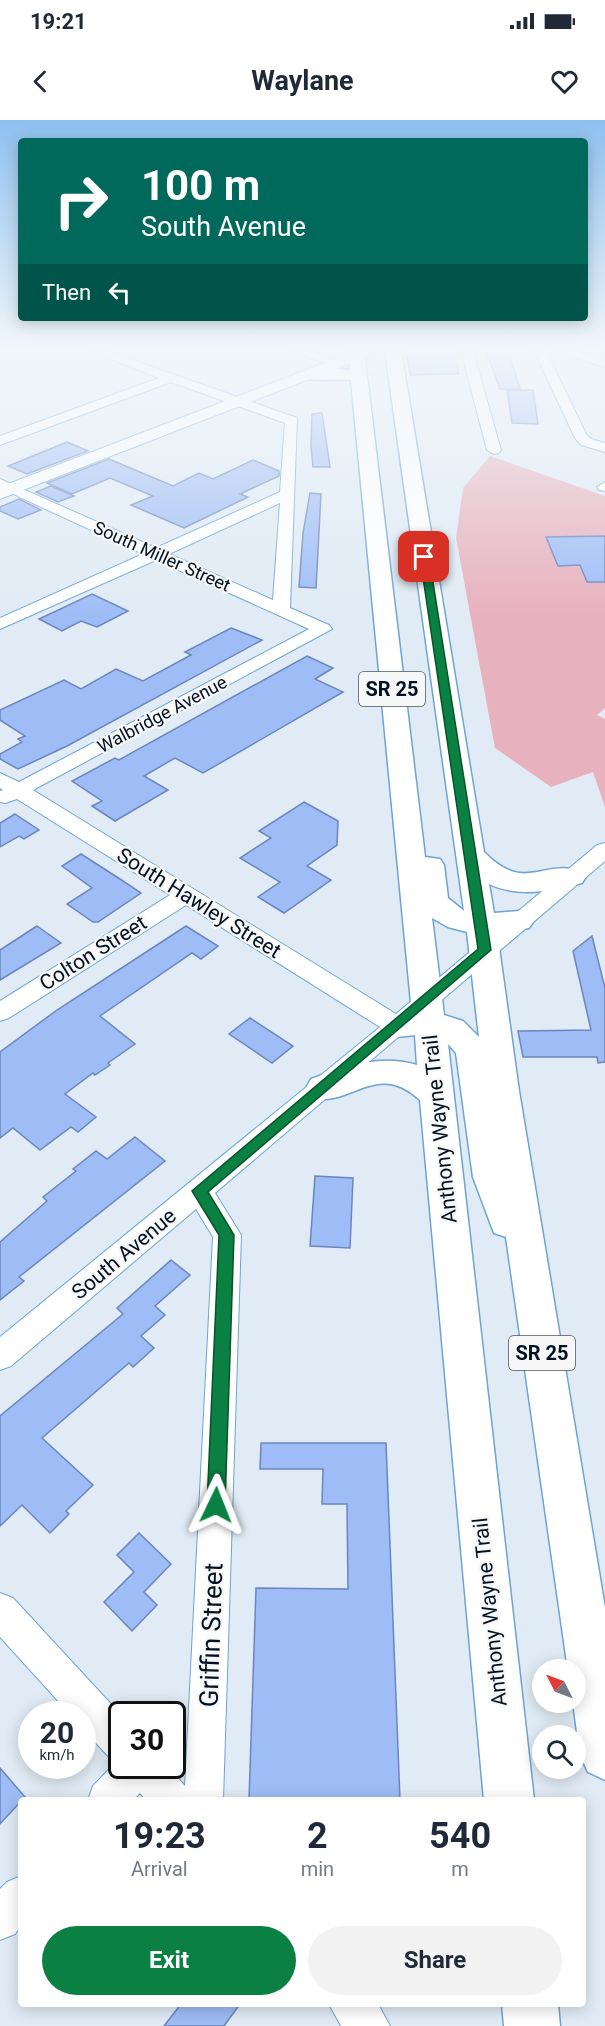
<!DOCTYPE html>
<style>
body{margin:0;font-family:Roboto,sans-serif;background:#f2f2f3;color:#1f2937;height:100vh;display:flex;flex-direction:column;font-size:22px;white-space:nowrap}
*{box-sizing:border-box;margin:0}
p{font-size:20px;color:#747a83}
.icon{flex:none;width:33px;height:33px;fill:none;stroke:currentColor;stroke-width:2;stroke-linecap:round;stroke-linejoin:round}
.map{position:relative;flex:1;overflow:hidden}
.drawer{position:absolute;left:18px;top:1677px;width:568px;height:210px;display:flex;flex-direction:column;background:#fff;border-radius:6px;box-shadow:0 3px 15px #0003}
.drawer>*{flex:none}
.banner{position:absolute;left:18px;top:18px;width:570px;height:183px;border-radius:6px;box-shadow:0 3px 15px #0003;background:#00695c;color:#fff;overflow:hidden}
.needle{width:39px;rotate:312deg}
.controls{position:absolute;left:532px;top:1539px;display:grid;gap:12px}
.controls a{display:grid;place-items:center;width:54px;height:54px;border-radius:50%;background:#fff;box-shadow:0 3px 15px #0003;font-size:30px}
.speed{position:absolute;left:18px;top:1581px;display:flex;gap:12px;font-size:30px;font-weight:700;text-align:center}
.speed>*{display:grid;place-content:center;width:78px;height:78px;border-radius:50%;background:#fff;box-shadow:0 3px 15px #0003;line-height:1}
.speed small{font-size:15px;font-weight:400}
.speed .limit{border:3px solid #111;border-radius:9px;background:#fff;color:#111}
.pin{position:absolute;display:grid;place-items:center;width:51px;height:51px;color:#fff;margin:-26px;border-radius:12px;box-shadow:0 3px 9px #0006}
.me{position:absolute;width:66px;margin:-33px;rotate:2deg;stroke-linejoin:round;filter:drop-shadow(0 0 4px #0008)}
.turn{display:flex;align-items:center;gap:21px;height:126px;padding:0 24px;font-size:27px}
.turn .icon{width:78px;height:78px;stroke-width:2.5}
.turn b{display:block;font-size:42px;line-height:51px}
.then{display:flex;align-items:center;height:57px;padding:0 24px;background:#0003;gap:12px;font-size:22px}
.eta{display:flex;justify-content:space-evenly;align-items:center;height:102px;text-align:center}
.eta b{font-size:36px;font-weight:700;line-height:42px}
.button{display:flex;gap:12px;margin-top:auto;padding:12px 24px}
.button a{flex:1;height:69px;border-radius:36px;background:#0b8043;color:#fff;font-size:24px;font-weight:700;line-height:69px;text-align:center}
.button a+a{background:#f2f2f3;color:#1f2937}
.status{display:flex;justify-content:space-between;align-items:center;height:42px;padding:0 30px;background:#fff;direction:ltr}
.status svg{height:16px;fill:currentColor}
header{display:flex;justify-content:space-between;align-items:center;height:78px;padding:0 24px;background:#fff;font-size:27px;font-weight:700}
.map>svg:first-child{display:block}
.green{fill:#e7b1bd}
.building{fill:#9ebcf6;stroke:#6a86bd;stroke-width:1.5}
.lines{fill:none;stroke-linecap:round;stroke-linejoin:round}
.minor-casing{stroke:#6ca5d3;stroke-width:2}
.major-casing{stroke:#6ca5d3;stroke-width:2}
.highway-casing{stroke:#6ca5d3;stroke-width:3}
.minor{fill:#fff;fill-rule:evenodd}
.major{fill:#fff;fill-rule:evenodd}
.highway{fill:#fff;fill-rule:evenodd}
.route{fill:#0b8043;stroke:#07532c;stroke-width:1.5}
.labels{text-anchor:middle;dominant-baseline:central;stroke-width:4.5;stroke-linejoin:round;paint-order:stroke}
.far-street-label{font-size:18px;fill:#001222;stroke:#f7f7f7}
.shield{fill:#f7f7f7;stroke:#4a5762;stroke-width:1.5}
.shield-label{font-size:20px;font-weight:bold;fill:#001222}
.street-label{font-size:21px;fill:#001222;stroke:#f7f7f7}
.near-street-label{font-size:26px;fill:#001222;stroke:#f7f7f7}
</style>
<div class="status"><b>19:21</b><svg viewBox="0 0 49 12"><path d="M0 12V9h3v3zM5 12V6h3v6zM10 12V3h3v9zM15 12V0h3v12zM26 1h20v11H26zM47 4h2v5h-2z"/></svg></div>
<header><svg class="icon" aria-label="back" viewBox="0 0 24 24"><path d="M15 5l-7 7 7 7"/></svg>Waylane<svg class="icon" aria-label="heart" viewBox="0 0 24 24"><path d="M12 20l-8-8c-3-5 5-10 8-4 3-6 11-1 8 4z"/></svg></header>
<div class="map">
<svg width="605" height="1906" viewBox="0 0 605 1906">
<rect width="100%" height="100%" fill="#e0ebf5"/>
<path class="green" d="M490,336L605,376V588L597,595L605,599V687L593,652L551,667L495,628L456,418L463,368Z"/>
<g class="building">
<path d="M487,234H509L520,269H500Z"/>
<path d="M407,236H455L459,254L410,255Z"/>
<path d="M507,270H533L538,304L512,303Z"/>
<path d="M322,293L330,347H313L311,326L312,294Z"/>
<path d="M67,322L88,331L27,354L8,346Z"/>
<path d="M109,339L173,366L199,353L213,359L253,340L279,351V356L240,374L248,377L184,408L131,385L153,376L110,358L72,374L47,363Z"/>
<path d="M51,366L74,376L58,382L36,372Z"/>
<path d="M310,373L321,374L316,468L299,467L303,413Z"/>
<path d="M19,379L41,390L18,399L0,391V387Z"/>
<path d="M605,416V462H587L580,445L558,446L546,417Z"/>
<path d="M92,474L128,491L97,507L81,501L62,511L39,499Z"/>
<path d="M231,508L262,520L67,626L18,649L0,639V634L22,622L18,619L25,616L0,600V590L64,560L81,569L116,549L143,561L191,535L185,532Z"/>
<path d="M307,536L333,548L315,559L343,572L203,653L175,638L144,656L168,670L115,701L92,686L102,681L72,661L115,638L119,640Z"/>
<path d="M304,682L338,701L337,725L307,746L331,760L284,793L258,777L280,762L240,738L271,718L259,711Z"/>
<path d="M15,694L39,710L24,719L19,716L0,727V703Z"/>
<path d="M81,734L120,759L141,773L98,802H93L67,784L92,768L62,746Z"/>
<path d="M37,806L61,823L0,860V830Z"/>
<path d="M186,806L218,826L201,839L192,833L100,896L135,924L108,943L110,945L95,955L93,953L65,974L96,997L78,1012L71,1007L40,1030L13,1008L0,1018V932L57,890Z"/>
<path d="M592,816L605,868V942L598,943L597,937H523L518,911L591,910L573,831Z"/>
<path d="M250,898L293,926L272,943L229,914Z"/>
<path d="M135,1017L165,1041L19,1157L24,1161L0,1180V1122L47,1081L43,1077L76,1051L73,1049L96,1031L107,1039Z"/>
<path d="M315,1056L353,1058L350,1128L310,1126Z"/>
<path d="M171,1140L190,1155L155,1186L165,1195L141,1216L154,1228L133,1247L129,1243L42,1318L93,1365L66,1391L69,1394L50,1413L22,1385L0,1406V1296L123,1194L117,1188Z"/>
<path d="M261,1323H386L400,1680H249L256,1468L348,1469L347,1384H322L323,1349H260Z"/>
<path d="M139,1413L171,1444L144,1472L157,1485L132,1511L104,1482L134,1452L117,1435Z"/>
<path d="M0,1648L25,1677L0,1704Z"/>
<path d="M181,1884H240L224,1906H164Z"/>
</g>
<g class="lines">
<g class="minor-casing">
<g id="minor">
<path d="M90,231H107L297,298L290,488L329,505L332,509L33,670L396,894L597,725L605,723V741L215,1073L241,1115L223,1680H146L140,1673L133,1680H88L93,1666L117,1641L109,1637L82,1608V1594H70L0,1517V1473L13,1478L122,1596V1646H167L185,1666L213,1117L196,1089L11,1246L0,1250V1217L380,907L186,785L9,898L0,901V881L170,775L17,679L5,683L0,682V671L3,670L0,668V653L19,662L309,509L156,440L0,509V498L143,434L0,368V359L156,428L280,372L285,303L171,262L0,325V316L159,258ZM280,383L273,480L169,434Z"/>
<path d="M291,231H309L342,243L336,247Z"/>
<path d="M461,231H473L501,330L499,333L494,334L487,330Z"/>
<path d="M534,231H546L586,314L591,319L605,323V332L581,325L575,318Z"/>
<path d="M555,231H574L605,239V247Z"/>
<path d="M605,362V371L599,370L597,367Z"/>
<path d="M21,1756V1806L15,1814L0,1820V1769L7,1762Z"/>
<path d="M329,1884H378L390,1906H341Z"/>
</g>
</g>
<g class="major-casing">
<path id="major" d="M356,231H377L374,234L0,379V367Z"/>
</g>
<g class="highway-casing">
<g id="highway">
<path d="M348,231H364L425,737L440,739L444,745L448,778L464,791L385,231H401L484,732C526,774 540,739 582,751L586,757L582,763C552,771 518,778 489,764L494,793L519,791L529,794L534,801L529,808L497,813L519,971L605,1488V1660L588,1652L580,1635L573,1582H576V1550H568L506,1117L494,1113L473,1057L456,933L448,924L534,1680H484L420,980C375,939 351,989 311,977L306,968L311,959C347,946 379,934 417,945L415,915L397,917L386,914L381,906L386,898L412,893L351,260C339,259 301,262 296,256L298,253L323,248L350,250ZM432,798L448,807L467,812L479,917L463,901L444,895Z"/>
<path d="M502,1884H558L560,1906H504Z"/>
</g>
</g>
<use href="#minor" class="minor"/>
<use href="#major" class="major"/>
<use href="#highway" class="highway"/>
</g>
<linearGradient id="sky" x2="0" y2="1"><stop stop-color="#8ec0ee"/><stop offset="0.46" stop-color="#f1f6fa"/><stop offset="1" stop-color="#f1f6fa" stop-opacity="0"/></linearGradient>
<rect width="605" height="497" fill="url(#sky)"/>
<path class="route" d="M424,434L429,437L491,830L208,1072L234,1115L225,1385L222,1391L216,1394L209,1391L207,1385L219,1115L192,1071L478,829L420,437Z"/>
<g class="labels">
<g class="far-street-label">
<text transform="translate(162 436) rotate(24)">South Miller Street</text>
<text transform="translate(162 594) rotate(-28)">Walbridge Avenue</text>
</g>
<g class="shield">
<rect x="359" y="552" width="66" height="34" rx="4.5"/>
<rect x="509" y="1216" width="66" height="34" rx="4.5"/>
</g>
<g class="shield-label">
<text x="392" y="569">SR 25</text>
<text x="542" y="1233">SR 25</text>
</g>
<g class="street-label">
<text transform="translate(199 783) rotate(32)">South Hawley Street</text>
<text transform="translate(93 833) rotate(-32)">Colton Street</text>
<text transform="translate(440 1009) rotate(-96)">Anthony Wayne Trail</text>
<text transform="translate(124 1134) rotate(-40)">South Avenue</text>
<text transform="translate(490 1492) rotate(-96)">Anthony Wayne Trail</text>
</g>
<g class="near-street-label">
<text transform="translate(211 1515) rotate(-88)">Griffin Street</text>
</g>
</g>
</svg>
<div class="controls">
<a><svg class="needle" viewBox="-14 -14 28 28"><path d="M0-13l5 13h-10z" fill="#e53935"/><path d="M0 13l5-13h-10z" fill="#747a83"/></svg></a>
<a><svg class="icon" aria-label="search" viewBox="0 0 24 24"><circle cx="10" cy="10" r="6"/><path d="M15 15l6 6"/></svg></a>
</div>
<div class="speed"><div>20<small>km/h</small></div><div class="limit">30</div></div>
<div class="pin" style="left:424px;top:437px;background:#d93025"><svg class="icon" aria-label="arrive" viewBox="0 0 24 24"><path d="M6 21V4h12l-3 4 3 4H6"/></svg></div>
<svg class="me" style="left:216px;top:1385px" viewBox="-20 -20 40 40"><path d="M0-17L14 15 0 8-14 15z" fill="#0b8043" stroke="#fff" stroke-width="4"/></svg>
<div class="banner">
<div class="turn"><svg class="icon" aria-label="right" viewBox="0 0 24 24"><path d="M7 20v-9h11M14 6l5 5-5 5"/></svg><div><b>100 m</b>South Avenue</div></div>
<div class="then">Then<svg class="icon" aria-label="left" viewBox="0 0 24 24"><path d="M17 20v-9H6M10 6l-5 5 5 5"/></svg></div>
</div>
<section class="drawer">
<div class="eta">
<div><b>19:23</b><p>Arrival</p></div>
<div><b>2</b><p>min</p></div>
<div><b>540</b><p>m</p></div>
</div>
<div class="button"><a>Exit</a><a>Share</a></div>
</section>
</div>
